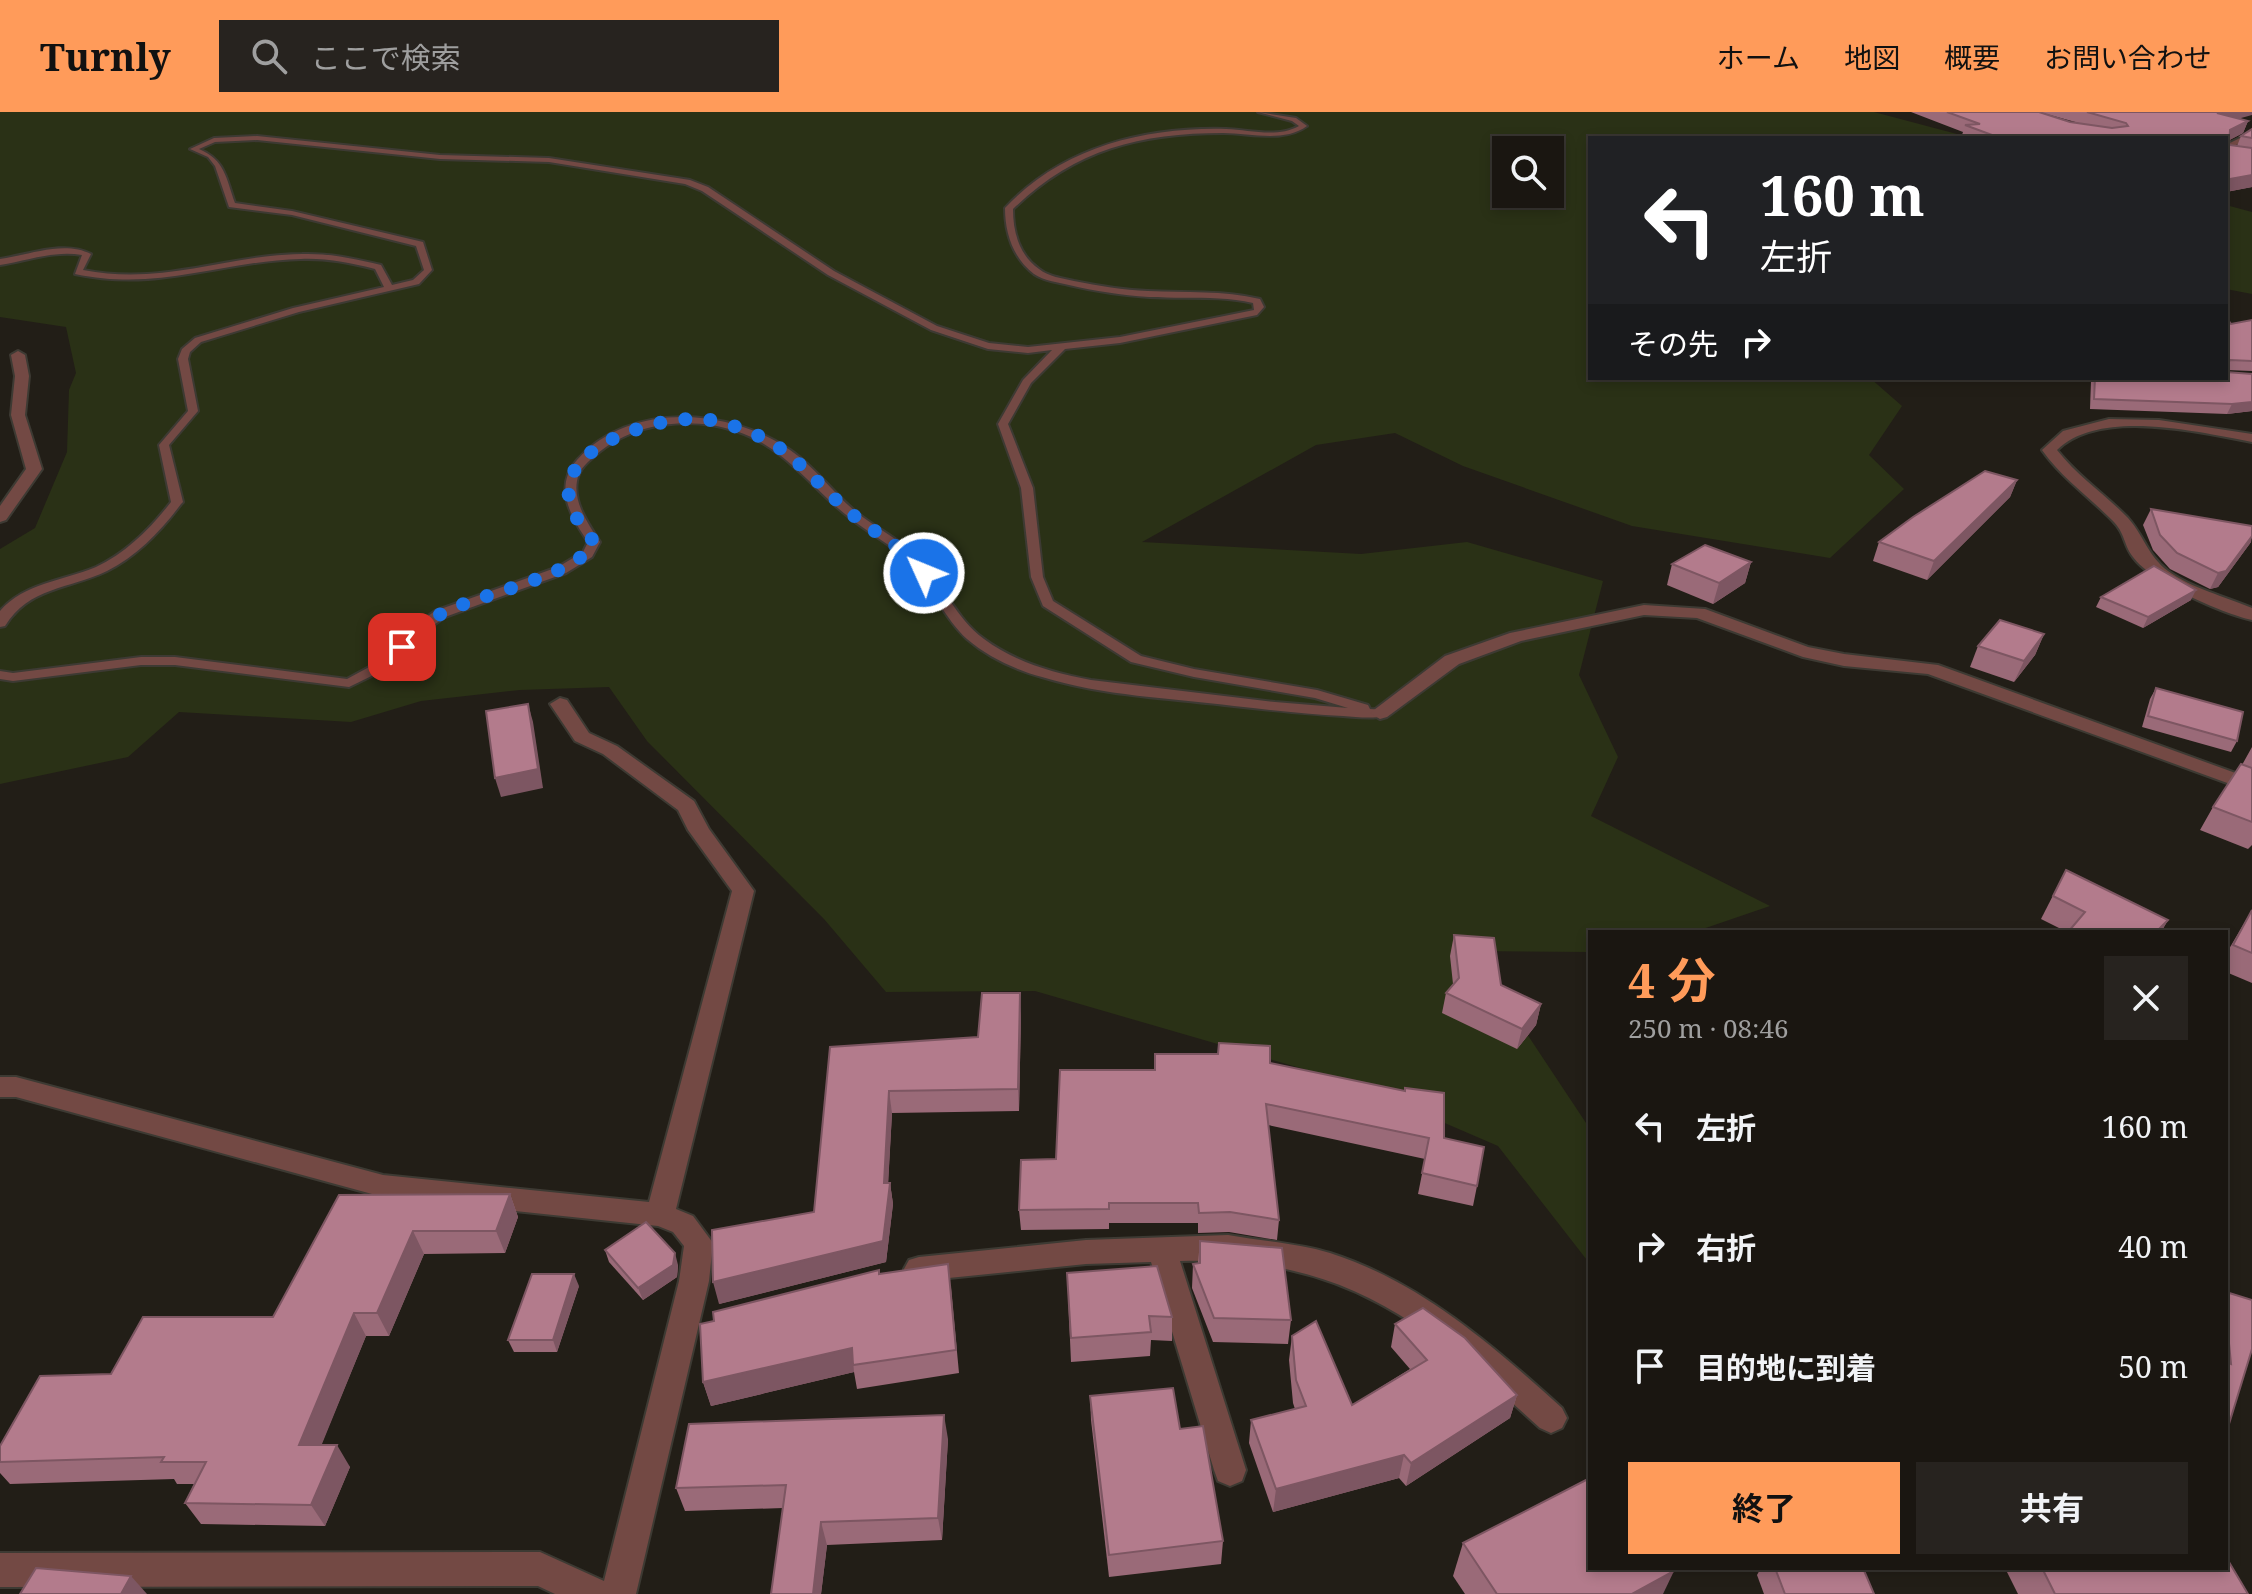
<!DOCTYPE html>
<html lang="ja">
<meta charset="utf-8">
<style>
body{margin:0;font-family:"Noto Serif","Noto Sans JP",serif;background:#27231f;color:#f1f3f6;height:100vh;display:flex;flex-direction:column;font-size:30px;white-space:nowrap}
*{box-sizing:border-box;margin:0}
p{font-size:26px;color:#9f9f9f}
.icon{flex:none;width:44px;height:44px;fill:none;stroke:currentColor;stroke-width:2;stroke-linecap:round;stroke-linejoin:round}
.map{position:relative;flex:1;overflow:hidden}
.panel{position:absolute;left:1588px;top:818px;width:640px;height:640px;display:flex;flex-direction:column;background:#1a1611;border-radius:0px;box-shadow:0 4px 12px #0003,0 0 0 2px #383531}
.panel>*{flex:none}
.hud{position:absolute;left:1588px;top:24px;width:640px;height:244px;border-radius:0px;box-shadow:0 4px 12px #0003,0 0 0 2px #383531;background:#202124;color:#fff;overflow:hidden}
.fabs{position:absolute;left:1492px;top:24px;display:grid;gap:16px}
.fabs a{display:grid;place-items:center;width:72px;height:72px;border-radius:0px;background:#1a1611;box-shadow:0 4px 12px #0003,0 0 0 2px #383531;font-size:40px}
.pin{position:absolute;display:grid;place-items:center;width:68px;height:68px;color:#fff;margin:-34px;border-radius:16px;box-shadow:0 4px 12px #0006}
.me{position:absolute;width:88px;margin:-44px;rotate:314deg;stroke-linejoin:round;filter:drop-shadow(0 0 6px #0008)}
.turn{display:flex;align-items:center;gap:28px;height:168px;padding:0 40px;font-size:36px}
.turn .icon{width:104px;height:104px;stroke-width:2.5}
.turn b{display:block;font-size:56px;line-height:68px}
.then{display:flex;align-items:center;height:76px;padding:0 40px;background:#0003;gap:16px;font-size:30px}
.round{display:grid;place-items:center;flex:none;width:84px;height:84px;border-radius:0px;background:#27231f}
.headline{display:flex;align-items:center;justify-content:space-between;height:136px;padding:0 40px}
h1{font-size:48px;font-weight:700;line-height:60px;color:#ff9b5a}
.cta{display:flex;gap:16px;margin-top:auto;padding:16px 40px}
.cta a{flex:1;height:92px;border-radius:0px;background:#ff9b5a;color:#111;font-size:32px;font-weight:700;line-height:92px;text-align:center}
.cta a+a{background:#27231f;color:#f1f3f6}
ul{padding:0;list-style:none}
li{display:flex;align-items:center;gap:24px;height:120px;padding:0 40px}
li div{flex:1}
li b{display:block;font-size:30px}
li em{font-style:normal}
header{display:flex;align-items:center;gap:48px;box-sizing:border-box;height:112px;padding:0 40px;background:#ff9b5a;color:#111}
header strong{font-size:38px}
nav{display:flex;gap:44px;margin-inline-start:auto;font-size:28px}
.search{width:560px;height:72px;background:#27231f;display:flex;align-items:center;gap:20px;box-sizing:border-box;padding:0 28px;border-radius:0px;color:#9f9f9f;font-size:30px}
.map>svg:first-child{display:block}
.green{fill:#2a3116;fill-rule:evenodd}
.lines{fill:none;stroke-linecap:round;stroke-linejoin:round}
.service-casing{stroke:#3d3a33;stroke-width:4}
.minor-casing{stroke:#3d3a33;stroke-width:4}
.service{fill:#734944;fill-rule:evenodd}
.minor{fill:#734944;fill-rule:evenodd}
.wall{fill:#9a6a78}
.shaded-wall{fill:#7d5662}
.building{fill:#b37b8c;stroke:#7d5662;stroke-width:2}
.route{stroke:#1a73e8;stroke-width:14;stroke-dasharray:0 25.2}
</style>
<header>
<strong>Turnly</strong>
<div class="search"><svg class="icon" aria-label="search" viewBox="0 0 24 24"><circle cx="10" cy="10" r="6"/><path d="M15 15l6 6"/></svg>ここで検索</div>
<nav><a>ホーム</a><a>地図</a><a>概要</a><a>お問い合わせ</a></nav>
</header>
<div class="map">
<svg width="2252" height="1482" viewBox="0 0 2252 1482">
<rect width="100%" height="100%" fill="#221e17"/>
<g class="green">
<path d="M0,0H1874L1972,26H1590V266H1870L1902,294L1869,343L1904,377L1830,446L1632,414L1463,354L1395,321L1316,333L1142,430L1361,442L1467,430L1603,469L1579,563L1618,645L1591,704L1770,794L1694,820H1590V840L1472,839L1590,1017V1152L1498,1034L1352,971L1035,879L886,880L824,807L647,629L609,575L520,578L421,589L351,610L179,600L128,645L0,672V437L35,416L67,340L69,278L76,261L66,215L0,205ZM1506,38H1550V82H1506Z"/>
<path d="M2226,93L2252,100V182L2226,177Z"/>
</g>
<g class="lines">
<g class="service-casing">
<g id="service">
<path d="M1258,0L1296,6L1307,14C1284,31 1250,21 1223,21C1139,21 1074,38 1013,97C1013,120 1019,143 1039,157C1049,165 1062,166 1074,169C1099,174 1123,178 1148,179C1186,181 1223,178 1260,187L1264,195L1257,203L1120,231L1065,237L1031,271L1008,312L1033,376L1043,465L1053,489L1141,544L1194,557L1317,578L1368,593L1370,597L1385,598L1387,601L1385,604C1372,607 1356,605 1343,604C1306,602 1270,598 1234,594C1171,586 1103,584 1042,565C1016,558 988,545 967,527C945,507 933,477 913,454C895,434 871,423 850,406C811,376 785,335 736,319C691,304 635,310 598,341C589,349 579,356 577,369C573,391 589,413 600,430L592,445L566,461L445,505L420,523L394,553L349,575L175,553H141L13,569L0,567V559L13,561L141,545H175L347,567L384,547L410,517L435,499L558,455L583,440L588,430C571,405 553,375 577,348C630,289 729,296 790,338C815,355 833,381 856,400C877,417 901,428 920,447C943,472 956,507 984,527C1015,550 1053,561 1091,568L1275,590L1348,596L1315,586L1194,565L1131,550L1043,494L1031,465L1021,376L998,312L1023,268L1052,238L1028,241L988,237L931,218L828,163L702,79L685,72L549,50L440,47L257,28L215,30L199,37C225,48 226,66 235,91L292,99L423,130L432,158L419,172L299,200L201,230L190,240L188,247L198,299L169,333L183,390L181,392C161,419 137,444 107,459C69,477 29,475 5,514L0,515V499C24,471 63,469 96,455C126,441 151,416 171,390L159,333L188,299L178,247L182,237L195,226L293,196L384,175L375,157C350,151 327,146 301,147C220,149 160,180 75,162L82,143C54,138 27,149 0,153V147C29,143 64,128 91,142L83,158C164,174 224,143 302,142C330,141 355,147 381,153L392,173L413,168L424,158L416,134L292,103L229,95L215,54L208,45L190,37L214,26L257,24L440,43L549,46L690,68L708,75L834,159L937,214L989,231L1028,235L1120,225L1254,198L1253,191C1219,183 1184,187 1149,185C1121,183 1095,179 1069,173C1057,170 1044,169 1034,162C1013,146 1005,121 1005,96C1062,35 1145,15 1226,17C1250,18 1278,26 1299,14L1292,9Z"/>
<path d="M2252,20V25L2226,38V33Z"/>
</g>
</g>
<g class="minor-casing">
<g id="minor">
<path d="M18,239L25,243L29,264L25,303L42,357L6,408L0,410V394L26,357L11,303L15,264L11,243Z"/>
<path d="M2109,307L2159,308L2252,322V330C2198,320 2100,296 2057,338C2078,365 2105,382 2128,406C2144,424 2148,444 2168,459C2191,476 2226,485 2252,496V508C2221,501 2151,470 2133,445C2123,432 2126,422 2112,408C2088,384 2062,366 2042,338L2063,319Z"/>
<path d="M1644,493L1705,497L1808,535L1844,542L1938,553L2252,667V680L1928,562L1844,554L1803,545L1697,506L1644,503L1521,529L1459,552L1387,605L1380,607L1370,601L1445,544L1510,521Z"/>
<path d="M560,586L567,588L589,621L617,634L694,689L709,717L754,779L676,1097L693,1104L713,1131L709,1169L636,1482H555L538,1474L0,1475V1441L540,1440L604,1469L679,1169L684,1134L673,1120L658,1114L383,1085L16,985H0V965H16L383,1063L649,1090L732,779L688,718L678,698L603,642L575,629L550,592Z"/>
<path d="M1228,1123C1261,1129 1298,1131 1330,1141C1421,1170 1493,1234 1562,1296L1567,1306L1562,1316L1551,1321L1540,1316C1425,1211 1344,1143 1180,1149L1246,1358L1242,1369L1230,1374L1218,1369L1214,1358L1151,1150L1086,1152L919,1169L909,1166L904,1157L909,1148L919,1145L1086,1128Z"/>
</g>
</g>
<use href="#service" class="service"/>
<use href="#minor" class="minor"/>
</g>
<g class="wall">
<path d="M1911,0H2039L2070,10L2079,11L2039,0H2252L2239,6L2248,9L2243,21L2229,28V33L2237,34L2241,24L2252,17V75L2226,80V26H1961L1963,20Z"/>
<path d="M2252,208V259L2226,258L2231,212Z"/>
<path d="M2252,262V299L2227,302L2090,297L2091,269L2092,266H2226Z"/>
<path d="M2017,368L2010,385L1927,468L1873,449L1879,430Z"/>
<path d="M2151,397L2251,430L2218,475L2210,477L2170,457L2153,438L2143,413Z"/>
<path d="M1751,450L1745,471L1713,492L1667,473L1672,452Z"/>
<path d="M2101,485L2191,488L2143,516L2096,495Z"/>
<path d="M2044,522L2035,543L2014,570L1970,555L1978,534Z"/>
<path d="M2156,576L2237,629L2231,640L2142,615L2150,587Z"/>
<path d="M2252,635V733L2248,737L2200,718L2213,695L2242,653Z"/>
<path d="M2066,758L2168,808L2161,820H2067L2041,807Z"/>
<path d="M2252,798V871L2226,860V842Z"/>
<path d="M1454,823L1501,873L1541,892L1536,913L1517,937L1442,901L1446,881L1453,872L1450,844Z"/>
<path d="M1021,903L1019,999L892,1001L888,1071H890L893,1092L886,1150L719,1192L814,1100L830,935L978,925Z"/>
<path d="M1270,951L1444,1026L1477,1074L1473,1094L1418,1082L1425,1047L1268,1013L1279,1108L1277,1128L1229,1120L1198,1121V1111H1109V1117L1021,1118L1019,1098L1056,1047L1154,958Z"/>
<path d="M510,1082L518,1105L505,1141L424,1142L389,1224H366L321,1333L350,1355L325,1414L201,1412L185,1391L194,1372H177L174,1367L10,1372L0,1361V1334L111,1262L273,1205L339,1083Z"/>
<path d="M1200,1129L1291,1208L1288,1232L1213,1230L1192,1176L1193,1152L1198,1151Z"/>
<path d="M605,1138L678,1153L677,1165L643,1188L609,1150Z"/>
<path d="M879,1158L880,1162L951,1176L959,1261L857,1277L854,1260L711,1294L703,1270L714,1209Z"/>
<path d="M1067,1161L1172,1205V1229L1151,1228L1150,1244L1071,1250Z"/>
<path d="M579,1174L557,1240H514L508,1228Z"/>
<path d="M2226,1180L2252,1188L2229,1312L2226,1315Z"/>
<path d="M1395,1212L1517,1283L1510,1306L1406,1374L1399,1366L1273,1400L1249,1331L1251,1308L1295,1297L1293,1291L1289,1248L1292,1224L1352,1293L1410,1257L1391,1235Z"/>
<path d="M1090,1284L1180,1317L1223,1429L1221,1452L1109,1465L1091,1308Z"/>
<path d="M948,1327L942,1428L827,1433L821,1482H771L783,1396L685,1399L676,1376Z"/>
<path d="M1463,1431L1663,1482H1465L1453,1464Z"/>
<path d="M1761,1456H1863L1874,1482H1764L1757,1463Z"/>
<path d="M2005,1456H2226L2248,1482H2018Z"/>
</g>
<g class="shaded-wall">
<path d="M2222,0H2252V3L2212,14L2217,1Z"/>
<path d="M2248,9L2243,21L2226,30L2230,18Z"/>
<path d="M2252,63V75L2226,80V75L2230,67Z"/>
<path d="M2252,290V299L2227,302L2232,292Z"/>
<path d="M2017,368L2010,385L1927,468L1934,449Z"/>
<path d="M2252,424L2251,430L2218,475L2210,477L2218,461Z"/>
<path d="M1751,450L1745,471L1713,492L1719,471Z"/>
<path d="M2196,478L2191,488L2143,516L2148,505Z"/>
<path d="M2044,522L2035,543L2014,570L2024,549Z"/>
<path d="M528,592L533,610L543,676L501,685L495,666Z"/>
<path d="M2168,808L2161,820H2156Z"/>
<path d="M1020,881L1021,903L1019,999L1018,977Z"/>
<path d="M1541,892L1536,913L1517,937L1522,917Z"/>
<path d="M889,979L892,1001L887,1093L884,1071Z"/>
<path d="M890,1071L893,1092L886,1150L719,1192L713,1170Z"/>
<path d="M510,1082L518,1105L505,1141L496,1119Z"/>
<path d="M413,1119L424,1142L389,1224L377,1201Z"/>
<path d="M675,1141L678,1153L677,1165L643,1188L638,1176Z"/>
<path d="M574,1162L579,1174L557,1240L553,1228Z"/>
<path d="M354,1201L366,1224L313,1354L299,1333Z"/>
<path d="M852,1236L854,1260L711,1294L703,1270Z"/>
<path d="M1517,1283L1510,1306L1406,1374L1411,1351Z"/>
<path d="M944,1303L948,1327L942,1428L938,1406Z"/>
<path d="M337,1333L350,1355L325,1414L311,1393Z"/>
<path d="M1404,1343L1399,1366L1273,1400L1276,1377Z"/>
<path d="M821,1410L827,1433L821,1482H813Z"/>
<path d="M1674,1459L1663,1482H1632Z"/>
<path d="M131,1464L147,1482H121Z"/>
</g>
<g class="building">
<path d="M1947,0H2039L2070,10L2112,16L2128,14L2126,11L2087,0H2222L2217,1L2248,9L2230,18L2229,33L2252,36V63L2230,67L2226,66V26H2000L1965,13L1980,12Z"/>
<path d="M2252,17V26L2241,24Z"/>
<path d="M2226,205L2231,212L2252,208V249L2230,248L2226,255Z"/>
<path d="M2226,260L2252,262V290L2232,292L2094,287L2095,266H2226Z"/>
<path d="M1985,359L2017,368L1934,449L1879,430L1913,405Z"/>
<path d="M2151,397L2252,414V424L2226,459L2218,461L2177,441L2160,423Z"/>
<path d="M1705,433L1751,450L1719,471L1672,452Z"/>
<path d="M2154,454L2196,478L2148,505L2101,485Z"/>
<path d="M2000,508L2044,522L2024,549L1978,534Z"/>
<path d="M2156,576L2243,600L2237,629L2148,604Z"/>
<path d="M528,592L538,657L495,666L486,599Z"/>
<path d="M2241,652L2252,656V710L2213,695Z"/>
<path d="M2066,758L2168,808L2156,820H2068L2085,800L2053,784Z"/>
<path d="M2252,798V841L2233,833Z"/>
<path d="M1454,823L1494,826L1501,873L1541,892L1522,917L1446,881L1459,866Z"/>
<path d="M982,881H1020L1018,977L889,979L884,1071H890L883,1129L713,1170L712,1118L814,1100L830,935L978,925Z"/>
<path d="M1219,931L1270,934V951L1405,979V976L1444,981V1026L1484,1035L1477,1074L1422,1061L1429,1026L1266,992L1279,1108L1230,1100L1199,1101L1198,1091H1109V1097L1019,1098L1021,1048L1056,1047L1060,958H1155V942H1218Z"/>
<path d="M510,1082L496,1119H413L377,1201H354L299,1333H337L311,1393L185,1391L206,1350H161L164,1345L0,1350V1334L40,1264L111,1262L143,1205H273L339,1083Z"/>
<path d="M646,1110L675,1141L673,1153L638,1176L605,1138Z"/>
<path d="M1200,1129L1282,1136L1291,1208L1214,1206L1193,1152L1200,1151Z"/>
<path d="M948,1152L956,1238L853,1253L852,1236L703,1270L700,1212L714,1209L713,1200L879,1158V1162Z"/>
<path d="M1157,1154L1172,1205L1149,1204L1151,1220L1071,1226L1067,1161Z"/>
<path d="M532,1162H574L553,1228H508Z"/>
<path d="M2226,1180L2252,1188V1237L2229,1312L2226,1310V1250L2231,1252L2226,1200Z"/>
<path d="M1423,1196L1465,1226L1517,1283L1411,1351L1404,1343L1276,1377L1251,1308L1306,1294L1296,1268L1292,1224L1316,1209L1352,1293L1427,1248L1395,1212Z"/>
<path d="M1173,1276L1180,1317L1203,1314L1223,1429L1109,1443L1090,1284Z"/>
<path d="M944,1303L938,1406L821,1410L813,1482H771L786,1373L676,1376L689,1312Z"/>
<path d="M1590,1366V1456H1672L1674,1459L1632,1482H1497L1463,1431Z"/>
<path d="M2226,1445L2248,1482H2055L2042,1456H2226Z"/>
<path d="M36,1456L131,1464L121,1482H20Z"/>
<path d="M1775,1456H1863L1874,1482H1785Z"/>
</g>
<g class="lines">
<path class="route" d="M402,535C413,523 425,511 439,503C475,482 578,465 594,430C587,420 578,410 573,399C545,336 657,304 701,307C719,308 738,315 754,322C794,338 820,376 853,403C877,422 904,436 924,461"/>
</g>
</svg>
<div class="fabs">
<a><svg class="icon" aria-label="search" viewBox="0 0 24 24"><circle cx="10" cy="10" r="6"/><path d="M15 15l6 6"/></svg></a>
</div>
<div class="pin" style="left:402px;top:535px;background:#d93025"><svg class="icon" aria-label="arrive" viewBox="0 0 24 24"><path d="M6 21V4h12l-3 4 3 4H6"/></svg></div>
<svg class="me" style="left:924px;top:461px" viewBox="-20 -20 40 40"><circle r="17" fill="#1a73e8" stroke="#fff" stroke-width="3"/><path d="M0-11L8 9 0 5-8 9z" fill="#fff"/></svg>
<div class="hud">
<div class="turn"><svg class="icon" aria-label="left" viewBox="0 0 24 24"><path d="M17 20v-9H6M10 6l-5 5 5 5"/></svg><div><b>160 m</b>左折</div></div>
<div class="then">その先<svg class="icon" aria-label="right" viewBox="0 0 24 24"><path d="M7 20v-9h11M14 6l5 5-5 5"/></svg></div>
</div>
<section class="panel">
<div class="headline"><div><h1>4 分</h1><p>250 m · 08:46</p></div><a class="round"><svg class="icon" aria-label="close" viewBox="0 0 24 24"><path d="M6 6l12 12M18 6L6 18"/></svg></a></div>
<ul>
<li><svg class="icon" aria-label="left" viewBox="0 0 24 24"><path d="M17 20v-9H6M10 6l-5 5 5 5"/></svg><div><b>左折</b></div><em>160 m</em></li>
<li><svg class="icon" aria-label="right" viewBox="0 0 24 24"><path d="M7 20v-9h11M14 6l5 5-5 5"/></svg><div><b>右折</b></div><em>40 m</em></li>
<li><svg class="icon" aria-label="arrive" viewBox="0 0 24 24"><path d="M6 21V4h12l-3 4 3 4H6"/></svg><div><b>目的地に到着</b></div><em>50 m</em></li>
</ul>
<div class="cta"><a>終了</a><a>共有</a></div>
</section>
</div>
